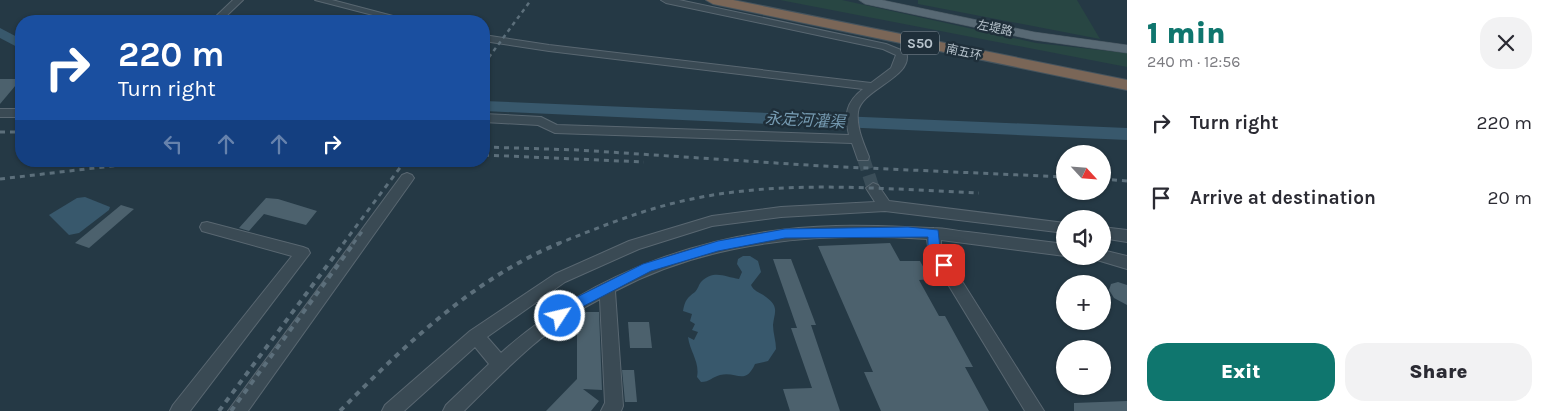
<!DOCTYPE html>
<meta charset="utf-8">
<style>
body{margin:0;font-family:Karla,"Noto Sans SC",sans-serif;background:#f2f2f3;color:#2b2b33;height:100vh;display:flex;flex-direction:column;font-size:19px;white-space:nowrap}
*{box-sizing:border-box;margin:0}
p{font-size:16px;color:#7c7c81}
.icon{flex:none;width:28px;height:28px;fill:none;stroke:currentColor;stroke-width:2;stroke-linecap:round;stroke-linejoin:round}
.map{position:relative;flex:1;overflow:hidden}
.side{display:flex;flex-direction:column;background:#fff;width:425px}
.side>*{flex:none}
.hud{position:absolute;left:15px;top:15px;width:475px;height:152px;border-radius:20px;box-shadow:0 1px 4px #0004;background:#1a4fa0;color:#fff;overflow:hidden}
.needle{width:32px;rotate:116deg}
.tools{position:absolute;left:1056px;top:145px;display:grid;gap:10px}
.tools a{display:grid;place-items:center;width:55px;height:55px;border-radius:50%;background:#fff;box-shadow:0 1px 4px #0004;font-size:25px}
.pin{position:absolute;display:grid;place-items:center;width:42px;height:42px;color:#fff;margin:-21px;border-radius:10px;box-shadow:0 2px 8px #0006}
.me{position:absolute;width:55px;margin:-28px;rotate:55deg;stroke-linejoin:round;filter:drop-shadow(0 0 4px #0008)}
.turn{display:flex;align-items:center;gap:18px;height:105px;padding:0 20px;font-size:22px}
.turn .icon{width:65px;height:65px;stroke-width:2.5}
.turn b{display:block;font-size:35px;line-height:42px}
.lanes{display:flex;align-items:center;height:48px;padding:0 20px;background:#0003;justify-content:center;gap:25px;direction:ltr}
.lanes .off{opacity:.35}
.round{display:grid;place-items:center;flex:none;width:52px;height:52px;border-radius:20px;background:#f2f2f3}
.summary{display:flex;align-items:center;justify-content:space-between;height:85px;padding:0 20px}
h1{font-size:30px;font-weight:800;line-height:38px;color:#0f766e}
.cta{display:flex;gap:10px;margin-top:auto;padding:10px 20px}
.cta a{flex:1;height:58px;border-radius:20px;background:#0f766e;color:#fff;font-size:20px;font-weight:800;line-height:58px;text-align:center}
.cta a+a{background:#f2f2f3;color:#2b2b33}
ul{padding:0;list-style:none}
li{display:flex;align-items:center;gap:15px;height:75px;padding:0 20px}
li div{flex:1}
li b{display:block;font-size:19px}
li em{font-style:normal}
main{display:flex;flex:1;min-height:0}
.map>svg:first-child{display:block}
.green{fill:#284643}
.water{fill:#38586c}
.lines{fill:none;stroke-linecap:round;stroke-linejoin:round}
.river{fill:#38586c;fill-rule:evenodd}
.building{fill:#4c616d}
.minor-tunnel{stroke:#3b4e59;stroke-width:13;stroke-dasharray:13 6;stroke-linecap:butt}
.minor-casing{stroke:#596771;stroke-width:2}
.major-casing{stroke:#475660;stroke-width:1}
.highway-casing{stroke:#45545e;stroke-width:2}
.minor{fill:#3a4a54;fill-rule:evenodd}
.major{fill:#586974;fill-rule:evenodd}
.highway{fill:#7a6657;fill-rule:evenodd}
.rail-far2{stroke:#5c6f7b;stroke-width:2.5;stroke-dasharray:4 4;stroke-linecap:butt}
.rail-far1{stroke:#5c6f7b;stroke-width:3;stroke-dasharray:5 5;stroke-linecap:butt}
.rail{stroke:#5c6f7b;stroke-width:4;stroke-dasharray:5.5 5.5;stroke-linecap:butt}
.route{fill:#1a73e8;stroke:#114b97}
.labels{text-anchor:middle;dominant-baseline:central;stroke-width:5;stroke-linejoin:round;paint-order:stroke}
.far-street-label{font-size:12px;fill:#b8c4cd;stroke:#1f2f3a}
.shield{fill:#1f2f3a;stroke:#8a97a1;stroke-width:1}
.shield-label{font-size:14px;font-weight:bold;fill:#b8c4cd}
.water-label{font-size:16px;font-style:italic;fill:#769bb2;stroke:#1f2f3a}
</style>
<main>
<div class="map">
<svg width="1127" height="411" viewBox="0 0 1127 411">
<rect width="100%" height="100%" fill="#253945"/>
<g class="green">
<path d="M780,0H842L1036,43L1127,53V67Z"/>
<path d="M918,0H1077L1100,39L918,4Z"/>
</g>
<g class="water">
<path d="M85,197L110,207L109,210L79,233L69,235L49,215L77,198Z"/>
<path d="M743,256H750L758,261L761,272L751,285C754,292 760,292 766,297C780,307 774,313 773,325C773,333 776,341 776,349L768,361L755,364C745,386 737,371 720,375C712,377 710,382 701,382L697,377C700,362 690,352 688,337L694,340L698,332L692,330L695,324L690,321L692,314L683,311C685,300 687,298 695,292C698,289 699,284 701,282C714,269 725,277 739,279L742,272L737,264L738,259Z"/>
</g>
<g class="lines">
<g class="river">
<path d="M0,28L21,39V49L0,38Z"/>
<path d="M484,101L1127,128V140L484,111Z"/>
</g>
</g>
<g class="building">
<path d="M0,79H21L0,104Z"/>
<path d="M266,198L278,199L317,211L306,225L264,214L249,231L239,228Z"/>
<path d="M121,205L134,209L89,248L75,243Z"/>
<path d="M890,243L900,261H920L930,279L919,280L939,316H945L973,367H965L989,411H881L864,372H873L818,246Z"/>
<path d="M773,259H791L816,325H811L840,411H790L783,389L812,388L791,328H797Z"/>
<path d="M1118,282L1127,285V305L1114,298L1109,290L1111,284Z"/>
<path d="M581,312H599L602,390L583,389L599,401L591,411H546L577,379V314Z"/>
<path d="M628,322H649L652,348H630Z"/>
<path d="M622,370H634L637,402H625Z"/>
<path d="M1127,401V411H1074V403Z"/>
</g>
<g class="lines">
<path class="minor-tunnel" d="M863,157L873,188"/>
<g class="minor-casing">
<g id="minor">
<path d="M233,0H243L221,21H211Z"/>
<path d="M315,0H332L412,21H396Z"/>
<path d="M661,0H679L886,44L906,52C915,77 861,89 858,112C856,127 864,144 869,157L868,160H858L852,143L555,133L538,125L484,122V114L541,117L557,125L849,135C844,115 846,102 863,89L549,51L484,41V35L549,45L871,83L891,68L896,55L883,49L666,3Z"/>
<rect x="0" y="109" width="21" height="8"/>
<path d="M407,173L412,175L414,178L412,181L248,411H228L402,175Z"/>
<path d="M873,183L878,185L889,201L1065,223V233L885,211L781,217L712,226L639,249L565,282L487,337L501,353C592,271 713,229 836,226C869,225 902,227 934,228C944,228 957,231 968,232C1000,236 1033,240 1065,244V256L941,240V248L1044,411H1025L929,253L927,239C820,232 711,240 615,291L623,406L621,411H601L605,403L600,299C548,325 505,370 464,411H443L446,405L489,364L475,347L404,411H382L385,405L470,331L555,274L629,241L712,216L781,207L875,202L866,188Z"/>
<path d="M207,222L303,247L308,249L310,253L190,411H170L173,405L292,256L202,231L200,227L202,223Z"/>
<path d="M1102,227L1127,230V242L1102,238Z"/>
<path d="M1102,250L1127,256V269L1097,260L1095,256H1102Z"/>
</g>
</g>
<g class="major-casing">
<path id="major" d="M859,0H882L1034,32L1127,45V53L1034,40L865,4Z"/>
</g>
<g class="highway-casing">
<path id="highway" d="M706,0H733L1127,80V90L713,4Z"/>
</g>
<use href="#minor" class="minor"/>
<use href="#major" class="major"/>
<use href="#highway" class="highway"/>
<path class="rail-far2" d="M484,64L531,0"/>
<g class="rail-far1">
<path d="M0,132H21"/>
<path d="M484,147L578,150L822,166L1065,177"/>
<path d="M484,155L644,162"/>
<path d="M0,179L155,161"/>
<path d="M1102,179L1127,181"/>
<path d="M343,244L405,161"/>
<path d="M353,244L364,229"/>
<path d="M557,244C600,227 641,210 687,200C782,179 882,189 979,193"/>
</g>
<g class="rail">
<path d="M219,411L344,243"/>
<path d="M231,411L354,243"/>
<path d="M340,411C404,346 474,278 560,243"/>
</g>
</g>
<path class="route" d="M908,227L938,230L940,248L951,265L949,269H940L928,249V237L785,238L718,251L651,271L580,308L565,320H556L554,316L571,300L643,264L718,241L785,229Z"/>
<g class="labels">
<g class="far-street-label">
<text transform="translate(995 28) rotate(12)">左堤路</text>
<text transform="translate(964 52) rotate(12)">南五环</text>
</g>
<rect class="shield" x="901" y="31.5" width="38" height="23" rx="4"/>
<g class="shield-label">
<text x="920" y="43">S50</text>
</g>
<g class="water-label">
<text transform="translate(805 120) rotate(3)">永定河灌渠</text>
</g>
</g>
</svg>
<div class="tools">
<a><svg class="needle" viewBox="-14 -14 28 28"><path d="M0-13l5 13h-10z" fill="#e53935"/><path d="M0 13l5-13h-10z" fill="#7c7c81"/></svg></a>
<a><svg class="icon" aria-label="sound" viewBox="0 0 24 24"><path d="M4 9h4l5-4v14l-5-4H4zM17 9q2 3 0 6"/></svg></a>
<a>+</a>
<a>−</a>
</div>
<div class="pin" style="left:944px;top:265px;background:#d93025"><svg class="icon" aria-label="arrive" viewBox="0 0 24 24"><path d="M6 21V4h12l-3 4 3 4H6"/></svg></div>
<svg class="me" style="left:560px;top:316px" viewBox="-20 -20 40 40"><circle r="17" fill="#1a73e8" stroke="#fff" stroke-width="3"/><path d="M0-11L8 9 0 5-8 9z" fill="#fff"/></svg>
<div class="hud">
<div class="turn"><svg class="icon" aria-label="right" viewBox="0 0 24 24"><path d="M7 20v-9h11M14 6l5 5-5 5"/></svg><div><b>220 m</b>Turn right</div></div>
<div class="lanes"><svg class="icon off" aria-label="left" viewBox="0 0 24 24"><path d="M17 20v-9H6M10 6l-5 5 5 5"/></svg><svg class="icon off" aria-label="ahead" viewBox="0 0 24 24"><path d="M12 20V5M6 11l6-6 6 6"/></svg><svg class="icon off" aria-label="ahead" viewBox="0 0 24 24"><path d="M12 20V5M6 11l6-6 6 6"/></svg><svg class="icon" aria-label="right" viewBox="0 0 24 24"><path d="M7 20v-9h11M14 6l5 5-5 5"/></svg></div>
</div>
</div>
<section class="side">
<div class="summary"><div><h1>1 min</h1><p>240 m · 12:56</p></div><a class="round"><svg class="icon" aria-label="close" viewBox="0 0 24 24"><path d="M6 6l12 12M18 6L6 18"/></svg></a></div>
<ul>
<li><svg class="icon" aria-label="right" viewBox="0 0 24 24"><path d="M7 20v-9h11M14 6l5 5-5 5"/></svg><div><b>Turn right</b></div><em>220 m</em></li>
<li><svg class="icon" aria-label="arrive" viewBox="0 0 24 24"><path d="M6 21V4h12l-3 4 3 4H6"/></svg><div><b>Arrive at destination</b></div><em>20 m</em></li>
</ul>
<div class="cta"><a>Exit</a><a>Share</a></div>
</section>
</main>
